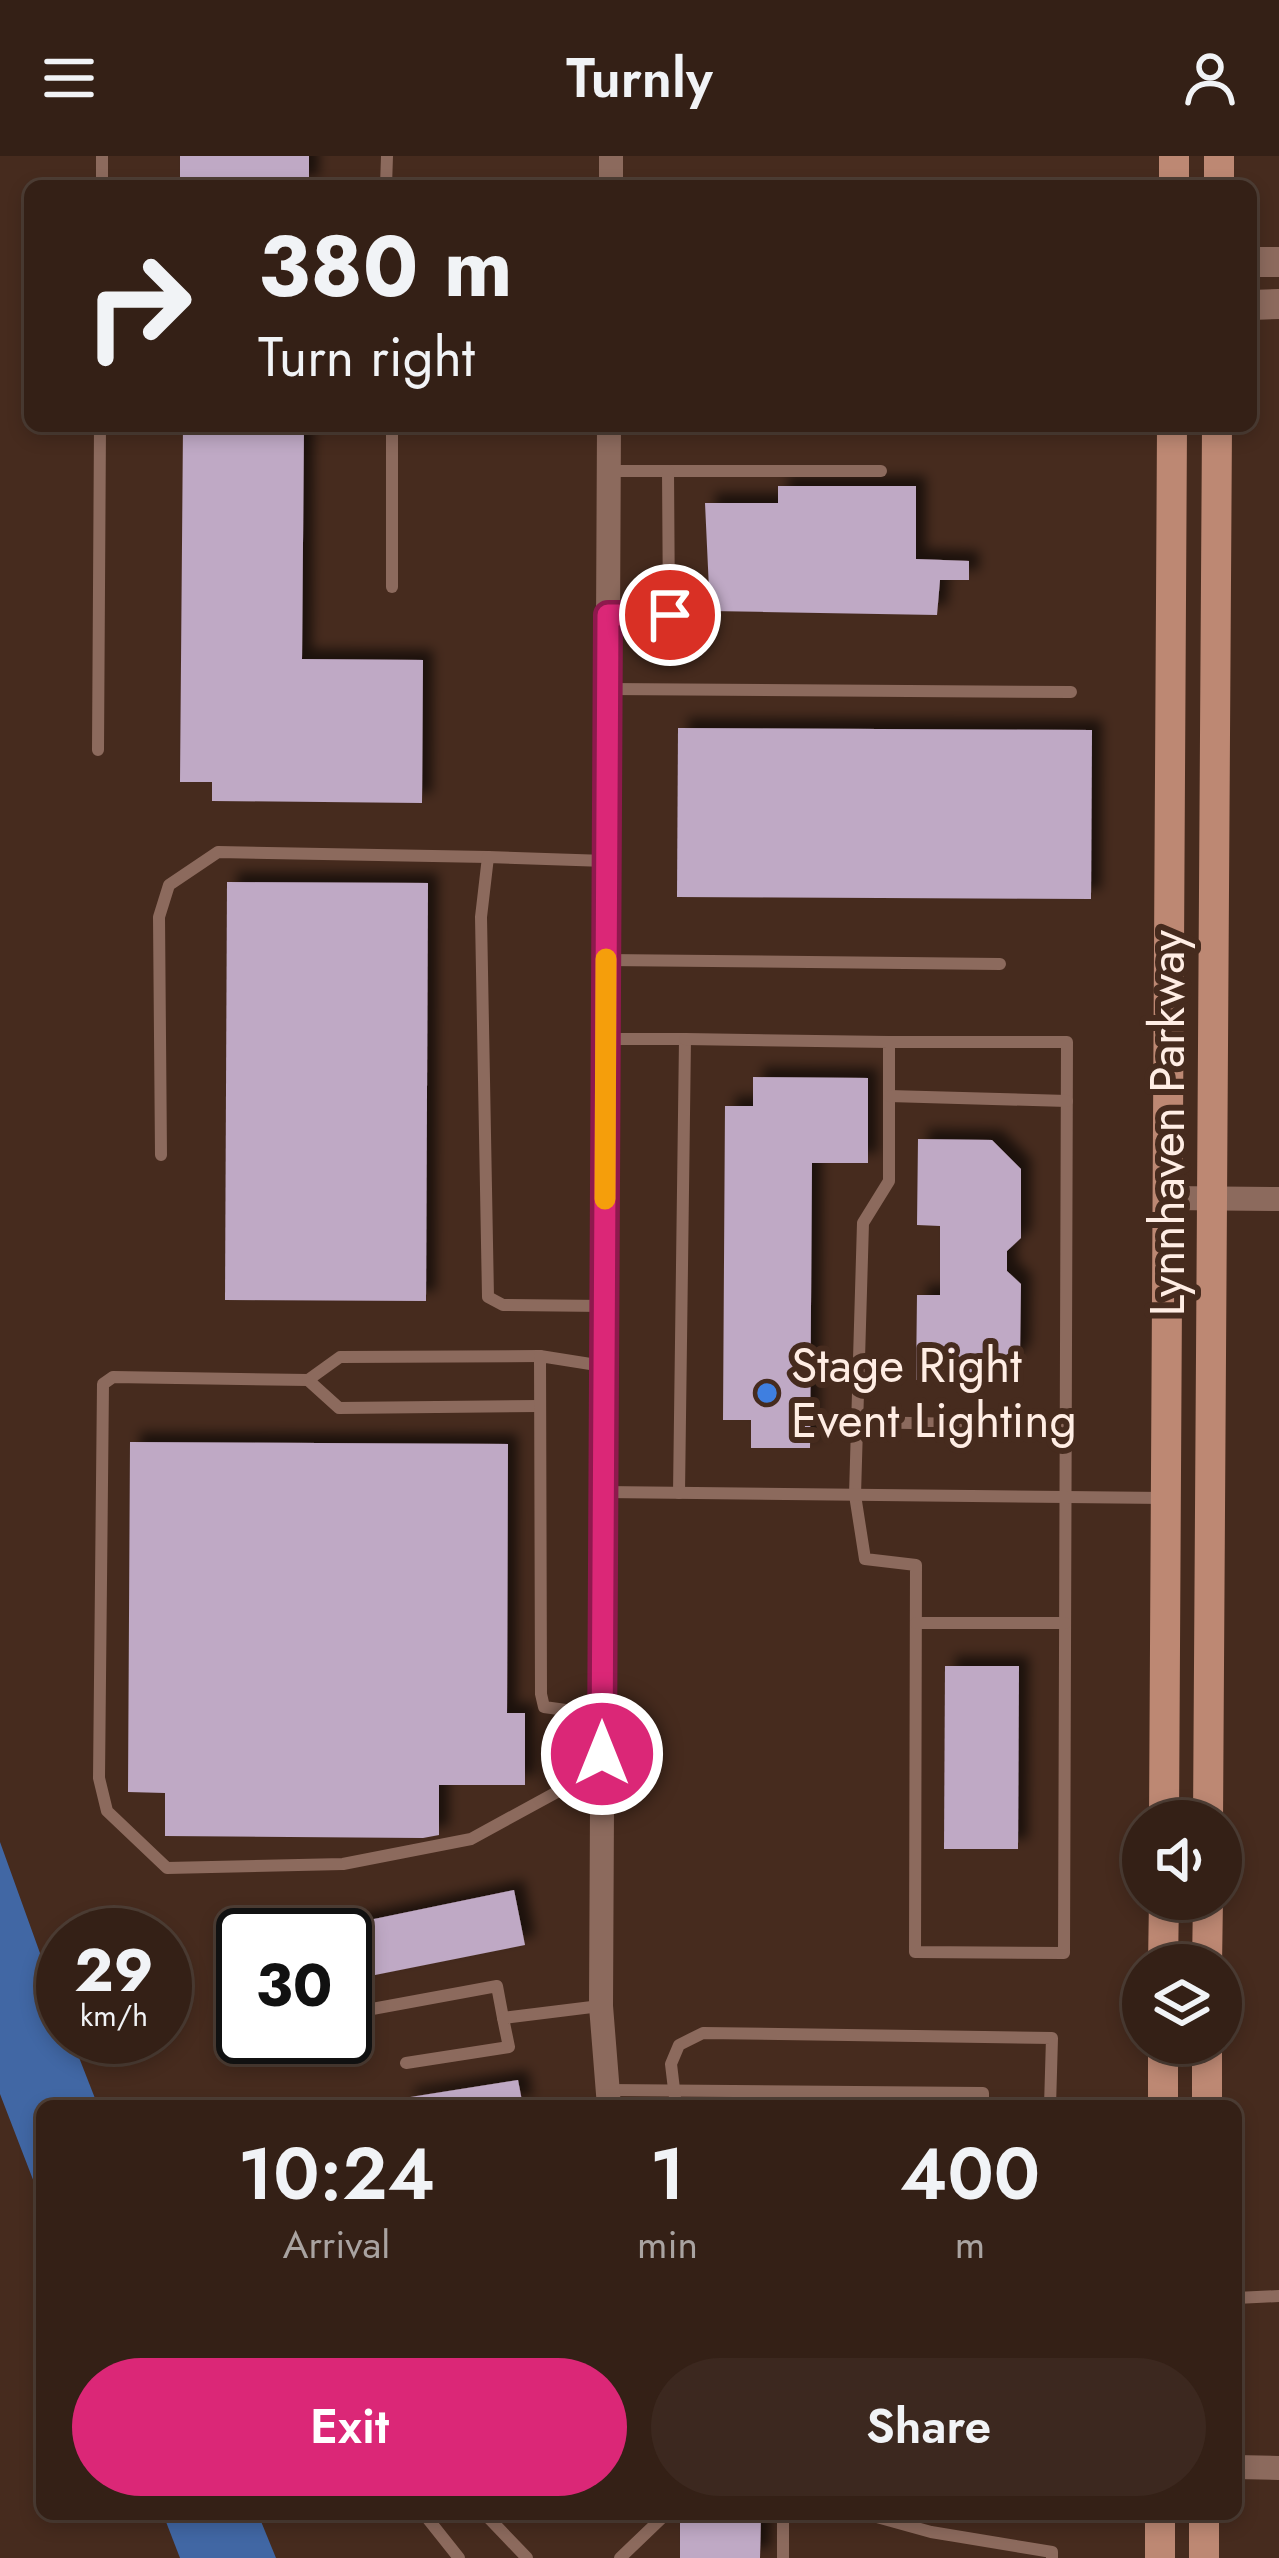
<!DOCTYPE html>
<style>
body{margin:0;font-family:Jost,sans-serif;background:#3c281f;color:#f1f3f6;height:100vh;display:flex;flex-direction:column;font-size:45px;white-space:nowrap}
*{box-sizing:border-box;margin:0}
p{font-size:39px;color:#a9a3a1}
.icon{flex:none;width:66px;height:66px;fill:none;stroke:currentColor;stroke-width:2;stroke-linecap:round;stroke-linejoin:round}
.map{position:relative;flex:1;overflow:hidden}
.sheet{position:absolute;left:36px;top:1944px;width:1206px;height:420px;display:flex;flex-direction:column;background:#342016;border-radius:18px;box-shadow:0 6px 18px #0003,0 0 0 3px #4e3e35}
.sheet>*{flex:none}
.top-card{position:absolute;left:24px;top:24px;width:1233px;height:252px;border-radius:18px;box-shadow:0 6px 18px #0003,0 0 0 3px #4e3e35;background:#342016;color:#f1f3f6;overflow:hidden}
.buttons{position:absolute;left:1122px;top:1644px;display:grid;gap:24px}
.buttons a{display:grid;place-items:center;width:120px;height:120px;border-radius:50%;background:#342016;box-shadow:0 6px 18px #0003,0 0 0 3px #4e3e35;font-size:60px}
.speed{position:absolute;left:36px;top:1752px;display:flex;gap:24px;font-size:60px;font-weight:700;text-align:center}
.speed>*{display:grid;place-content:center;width:156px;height:156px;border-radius:50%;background:#342016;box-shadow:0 6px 18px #0003,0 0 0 3px #4e3e35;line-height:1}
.speed small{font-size:30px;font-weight:400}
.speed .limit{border:6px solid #111;border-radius:18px;background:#fff;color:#111}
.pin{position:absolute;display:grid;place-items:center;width:102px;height:102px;color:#fff;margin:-51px;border:6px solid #fff;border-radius:50%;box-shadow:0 3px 12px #0007}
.me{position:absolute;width:132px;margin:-66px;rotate:0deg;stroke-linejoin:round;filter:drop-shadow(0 0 9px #0008)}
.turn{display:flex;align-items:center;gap:42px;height:252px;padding:0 36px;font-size:54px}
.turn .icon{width:156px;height:156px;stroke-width:2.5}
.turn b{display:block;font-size:84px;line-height:102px}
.eta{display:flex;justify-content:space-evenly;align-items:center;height:204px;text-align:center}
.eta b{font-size:72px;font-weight:600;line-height:84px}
.cta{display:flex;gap:24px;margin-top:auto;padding:24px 36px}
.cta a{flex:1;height:138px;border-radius:72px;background:#db2777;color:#fff;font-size:48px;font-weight:600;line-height:138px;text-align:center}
.cta a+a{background:#3c281f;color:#f1f3f6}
header{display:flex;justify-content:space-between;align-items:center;height:156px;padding:0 36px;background:#342016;font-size:54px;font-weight:600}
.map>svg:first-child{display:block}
.water{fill:#4167a4}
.building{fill:#bfa9c5;filter:url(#shadow)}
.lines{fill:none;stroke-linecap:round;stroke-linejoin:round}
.service{stroke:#8c6a5d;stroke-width:12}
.minor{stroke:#8c6a5d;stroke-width:24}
.tertiary{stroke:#8c6a5d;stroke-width:30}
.secondary{stroke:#bd8873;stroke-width:30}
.route-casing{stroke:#8e194d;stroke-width:30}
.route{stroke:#db2777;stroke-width:21}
.slow{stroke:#f59e0b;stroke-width:21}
.shop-dot{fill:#3f7fe0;stroke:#462b1e;stroke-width:4.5}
.labels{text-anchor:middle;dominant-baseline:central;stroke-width:12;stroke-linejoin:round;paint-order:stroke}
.street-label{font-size:48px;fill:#ffede4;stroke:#462b1e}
.poi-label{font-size:48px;fill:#ffede4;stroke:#462b1e;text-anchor:start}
</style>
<header><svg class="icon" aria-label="menu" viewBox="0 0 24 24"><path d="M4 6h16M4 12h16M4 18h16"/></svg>Turnly<svg class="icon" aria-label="person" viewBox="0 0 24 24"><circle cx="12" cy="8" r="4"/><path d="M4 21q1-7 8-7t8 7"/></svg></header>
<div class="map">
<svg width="1279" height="2402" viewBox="0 0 1279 2402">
<defs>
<filter id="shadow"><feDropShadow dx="10" dy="-10" stdDeviation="6" flood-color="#0009"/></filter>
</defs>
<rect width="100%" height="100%" fill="#462b1e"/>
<g class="water">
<path d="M0,1686L63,1861V1881H71L98,1950H42V2047L0,1938Z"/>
<path d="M163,2358H258L276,2402H180Z"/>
</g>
<g class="building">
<rect x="180" y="0" width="129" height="30"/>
<path d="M183,270H304L302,503L423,504L422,647L212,645V626H180Z"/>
<path d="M778,330H916V403L969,405V424H940L937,459L710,455L705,347H778Z"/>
<path d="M678,572L1092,574L1091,743L677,741Z"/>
<path d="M227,726L428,727L426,1145L225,1144Z"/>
<path d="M753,921L868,922V1007H812L810,1292H751V1264H723L725,950H753Z"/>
<path d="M918,983L992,984L1021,1013V1082L1007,1095V1115L1021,1128L1020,1197L992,1225L916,1224L917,1139H940V1070L917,1069Z"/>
<path d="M130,1286L508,1288L507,1557H525V1629H439V1679L423,1682L165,1680V1637L128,1636Z"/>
<path d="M945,1510H1019L1018,1693H944Z"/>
<path d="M514,1734L525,1789L345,1825V1769Z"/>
<path d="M243,1790V1861L236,1862L222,1794Z"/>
<path d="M518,1924L523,1950H405L404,1942Z"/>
<path d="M680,2358H761L760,2402H680Z"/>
</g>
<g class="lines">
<g class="service">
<path d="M102,30V0"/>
<path d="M386,30L387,0"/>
<path d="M609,315H881"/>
<path d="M392,431V270"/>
<path d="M608,459H669L668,315"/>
<path d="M608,533L1071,536"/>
<path d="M98,594L100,270"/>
<path d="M606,804L1000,808"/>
<path d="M606,883H685L679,1337"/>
<path d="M685,883L889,886V1025L863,1067L855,1339L865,1403L916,1409L915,1796L1064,1797L1067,886H889"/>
<path d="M889,940L1067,945"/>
<path d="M161,999L159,761L169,729L218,696L488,701"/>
<path d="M605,1150L503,1149L488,1141L481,761L488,701L606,705"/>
<path d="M308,1224L113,1221L103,1228L99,1622L107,1655L167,1712L343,1708L471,1683L557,1636H602"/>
<path d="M539,1250L339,1252L308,1224L340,1201L540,1200"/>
<path d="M857,1266L1066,1270"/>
<path d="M604,1336L1165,1342"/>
<path d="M916,1467H1065"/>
<path d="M602,1559L544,1551L541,1538L540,1200L603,1210"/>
<path d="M345,1858L497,1830L503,1862"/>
<path d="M406,1907L509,1891L503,1862L600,1850"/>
<path d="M608,1934L983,1937V1950"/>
<path d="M676,1950L671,1908L679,1889L703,1877L1052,1882L1050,1950"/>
<path d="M1236,2142L1279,2140"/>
<path d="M424,2358L459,2402"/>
<path d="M485,2358L527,2402"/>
<path d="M866,2358L931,2376L1052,2396V2402"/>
<path d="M620,2402L666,2358"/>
<path d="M783,2402V2358"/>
</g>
<g class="minor">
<path d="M611,30V0"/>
<path d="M1168,1042L1279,1043"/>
<path d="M609,1950L601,1850L609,270"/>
<path d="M1236,2311L1279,2312"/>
</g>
<g class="tertiary">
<path d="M1251,106H1279"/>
<path d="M1251,149L1279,148"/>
</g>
<g class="secondary">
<path d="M1174,30V0"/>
<path d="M1219,30V0"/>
<path d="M1164,1665L1172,270"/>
<path d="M1208,1665L1217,270"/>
<path d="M1163,1809L1164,1743"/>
<path d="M1207,1809L1208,1743"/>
<path d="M1163,1950V1887"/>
<path d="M1207,1950V1887"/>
<path d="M1160,2402V2358"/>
<path d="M1204,2402V2358"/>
</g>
</g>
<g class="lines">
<g class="route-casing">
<path id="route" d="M602,1598L608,459H670"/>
</g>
<use href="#route" class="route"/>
<path class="slow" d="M605,1043L606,803"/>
</g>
<circle class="shop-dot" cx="767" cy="1237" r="12"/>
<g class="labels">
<g class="street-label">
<text transform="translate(1167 967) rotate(-90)">Lynnhaven Parkway</text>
</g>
<g class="poi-label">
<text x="791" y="1209">Stage Right<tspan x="791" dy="55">Event Lighting</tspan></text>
</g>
</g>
</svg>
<div class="buttons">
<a><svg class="icon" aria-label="sound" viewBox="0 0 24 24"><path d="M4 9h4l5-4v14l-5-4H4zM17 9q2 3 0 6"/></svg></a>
<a><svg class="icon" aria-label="layers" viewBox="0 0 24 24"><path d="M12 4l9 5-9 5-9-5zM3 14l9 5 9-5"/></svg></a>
</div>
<div class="speed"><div>29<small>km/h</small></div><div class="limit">30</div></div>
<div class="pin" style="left:670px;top:459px;background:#d93025"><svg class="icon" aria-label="arrive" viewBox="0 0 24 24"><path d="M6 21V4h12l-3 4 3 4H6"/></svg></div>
<svg class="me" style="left:602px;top:1598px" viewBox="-20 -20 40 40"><circle r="17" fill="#db2777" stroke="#fff" stroke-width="3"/><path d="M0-11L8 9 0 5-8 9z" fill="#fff"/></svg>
<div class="top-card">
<div class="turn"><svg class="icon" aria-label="right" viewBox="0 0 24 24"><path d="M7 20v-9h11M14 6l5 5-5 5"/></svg><div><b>380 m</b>Turn right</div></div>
</div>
<section class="sheet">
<div class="eta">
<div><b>10:24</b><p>Arrival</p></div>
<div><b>1</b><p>min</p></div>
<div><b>400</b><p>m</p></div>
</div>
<div class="cta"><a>Exit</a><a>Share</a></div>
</section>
</div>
